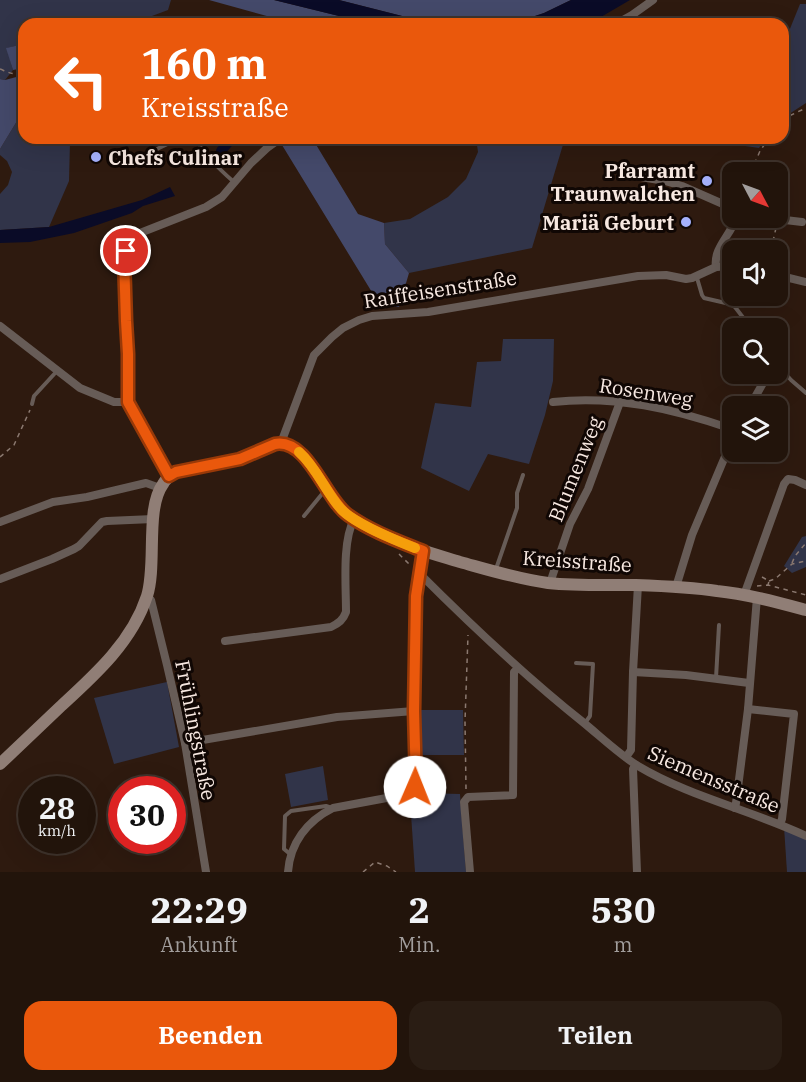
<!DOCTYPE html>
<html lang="de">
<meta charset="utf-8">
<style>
body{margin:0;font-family:"IBM Plex Serif",serif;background:#2a1d14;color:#f1f3f6;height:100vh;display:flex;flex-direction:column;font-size:22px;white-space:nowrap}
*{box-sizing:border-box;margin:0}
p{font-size:20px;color:#a29e9d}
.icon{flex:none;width:33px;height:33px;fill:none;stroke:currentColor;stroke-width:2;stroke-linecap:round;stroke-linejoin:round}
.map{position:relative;height:872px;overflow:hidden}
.details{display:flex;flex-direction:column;background:#22140b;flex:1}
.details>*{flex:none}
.guide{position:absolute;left:18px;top:18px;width:771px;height:126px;border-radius:18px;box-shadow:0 6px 24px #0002,0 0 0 2px #3f332c;background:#ea580c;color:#fff;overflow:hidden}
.needle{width:39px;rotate:131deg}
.fabs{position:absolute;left:722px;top:162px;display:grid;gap:12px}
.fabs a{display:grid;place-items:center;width:66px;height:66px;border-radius:12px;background:#22140b;box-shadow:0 6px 24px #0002,0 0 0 2px #3f332c;font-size:30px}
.speed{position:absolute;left:18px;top:776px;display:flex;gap:12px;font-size:30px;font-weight:700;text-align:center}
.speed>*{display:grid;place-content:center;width:78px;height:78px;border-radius:50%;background:#22140b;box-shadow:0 6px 24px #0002,0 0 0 2px #3f332c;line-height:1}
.speed small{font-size:15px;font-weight:400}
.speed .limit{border:9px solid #d22;background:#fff;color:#111}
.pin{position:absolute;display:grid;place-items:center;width:51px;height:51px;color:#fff;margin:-26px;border:3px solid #fff;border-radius:50%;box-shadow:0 2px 6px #0007}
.me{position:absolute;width:66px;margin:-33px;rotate:1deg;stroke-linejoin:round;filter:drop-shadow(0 0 4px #0008)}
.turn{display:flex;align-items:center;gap:21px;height:126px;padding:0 24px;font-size:27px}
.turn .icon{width:78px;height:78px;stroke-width:2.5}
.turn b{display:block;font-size:42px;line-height:51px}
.eta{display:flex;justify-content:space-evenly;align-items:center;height:102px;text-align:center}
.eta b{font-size:36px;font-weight:800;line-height:42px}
.action{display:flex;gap:12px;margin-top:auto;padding:12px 24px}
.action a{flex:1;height:69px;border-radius:18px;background:#ea580c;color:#fff;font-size:24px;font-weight:800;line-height:69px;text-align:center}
.action a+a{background:#2a1d14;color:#f1f3f6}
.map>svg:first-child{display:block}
.green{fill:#313449}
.forest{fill:#44496a}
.water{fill:#0a0b27}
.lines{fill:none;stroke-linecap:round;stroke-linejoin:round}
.canal{stroke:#0a0b27;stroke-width:10}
.path{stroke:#8b7970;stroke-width:1.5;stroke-dasharray:4.5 4.5;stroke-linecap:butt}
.lane{stroke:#675c57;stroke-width:4}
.street{stroke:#675c57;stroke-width:8}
.secondary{stroke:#907e76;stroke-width:12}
.route-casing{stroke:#983908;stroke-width:15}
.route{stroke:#ea580c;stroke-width:10}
.slow{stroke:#f59e0b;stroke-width:10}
.poi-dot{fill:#a5b1fc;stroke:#100704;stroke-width:2}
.labels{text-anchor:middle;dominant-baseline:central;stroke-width:6;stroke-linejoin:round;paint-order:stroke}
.poi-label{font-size:20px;font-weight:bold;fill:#f7e8e1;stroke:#100704;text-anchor:end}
.street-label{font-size:20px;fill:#f7e8e1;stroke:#100704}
</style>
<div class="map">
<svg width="806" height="872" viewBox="0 0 806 872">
<rect width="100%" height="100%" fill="#2e1a0f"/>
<g class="green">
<path d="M0,0H171L168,10L152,16L117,24H24V44L7,48L13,70L5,80L0,79Z"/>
<path d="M800,4H806V103L783,118V46Z"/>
<path d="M24,74V138H73L70,142L69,181L49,227L0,230V194L8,185L12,172L7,161L0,155V149L17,121L20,76Z"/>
<path d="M476,138H565L532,248L409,273L385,244L384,223L410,219L448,197L466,179L478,152Z"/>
<path d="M690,138H765L759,148Z"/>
<path d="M503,339H554L553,381L545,415L529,464L488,454L469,491L421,468L435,403L471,407L477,362L501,361Z"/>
<path d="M806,536V567L792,573L784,566L802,537Z"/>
<path d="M167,682L179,747L114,764L94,698Z"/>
<path d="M420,710H463L464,755H420Z"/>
<path d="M323,766L328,800L291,807L285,774Z"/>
<path d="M421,793L460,794L466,872H415L410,800Z"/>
<path d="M784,827L806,838V872H787Z"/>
</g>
<g class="forest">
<path d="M209,0H274L339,16L337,24H296Z"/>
<path d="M339,0H571L544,13L511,24H462L406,17Z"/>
<path d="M24,44V68L13,70L6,48Z"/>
<path d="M20,76L17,121L0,149V79L5,80Z"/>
<path d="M291,138H312L358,214L384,223L385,244L409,273L399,307H381L282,145Z"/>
</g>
<g class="water">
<path d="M274,0H339L406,17L462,24H364L339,16Z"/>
<path d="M571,0H630L589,24H511L544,13Z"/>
<path d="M170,187L175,196L143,206L132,213L74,233L30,242L0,243V230L49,227L142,200Z"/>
</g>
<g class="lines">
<path class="canal" d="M221,151L232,138"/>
<g class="path">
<path d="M0,69C10,73 14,76 24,71"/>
<path d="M783,121L789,116L806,108"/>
<path d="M751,172L760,151L769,138"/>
<path d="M771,250L776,228"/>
<path d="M0,457L14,445L30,410"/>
<path d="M399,554L410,565"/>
<path d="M792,563L795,556L806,543"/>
<path d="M762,577L769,581L768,585"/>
<path d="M769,581L775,579L792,564L806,561"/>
<path d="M757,586L768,585L806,595"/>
<path d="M466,789L465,721L468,635"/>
<path d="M363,872L375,862L387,866L396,872"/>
</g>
<g class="lane">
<path d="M196,138C204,155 220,170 234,182"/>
<path d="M134,160L180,138"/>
<path d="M697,278L702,295L704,298L730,304L735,307L751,328"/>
<path d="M777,364L791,380L806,393"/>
<path d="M32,404L34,396L57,371"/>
<path d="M304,516L322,494L326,492"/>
<path d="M496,569L517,508V493L523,475"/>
<path d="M576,663L593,664L590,716L585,723"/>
<path d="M716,678L719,625"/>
<path d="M290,854L284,849L285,816L291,811L326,806L329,807"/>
</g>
<g class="street">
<path d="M616,24L632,15L653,0"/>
<path d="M623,174L665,181L682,186L732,208"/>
<path d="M777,217L785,220L802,222"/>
<path d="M716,267C713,248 731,235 736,218"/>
<path d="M777,275L806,282"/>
<path d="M0,326L80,388L114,402H128"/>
<path d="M553,402C615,395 674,409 732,429"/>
<path d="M750,406L767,376"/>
<path d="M281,443L314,355L332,337L343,328L359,320L372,316L428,312L638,276L666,275L686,279L692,278L716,267L732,266"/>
<path d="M169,476L128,402V354L126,321L125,258C127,247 131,240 140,233L206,207L222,197L251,163L267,148L281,138"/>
<path d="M0,522L53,502L87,497L146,483L160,488"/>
<path d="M419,573C472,626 526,677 584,723C601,737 620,755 638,766C690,797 751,810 806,836"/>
<path d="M0,579L52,559L74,549L79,546L102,522L107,521L153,519"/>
<path d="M550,583L570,524L588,489L620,402"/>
<path d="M676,587L692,535L732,440"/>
<path d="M744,595L784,484L788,479L795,480L806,485"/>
<path d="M146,599L151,600L167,665L185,743L206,872"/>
<path d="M225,641L331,627C339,623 343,620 346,612C346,585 342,542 354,519"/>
<path d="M633,672L686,675L749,683"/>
<path d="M748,709L794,714L782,819L780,824"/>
<path d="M185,743L337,717L414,711"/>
<path d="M626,757L631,750L633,672L638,585"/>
<path d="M636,765L633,769L637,872"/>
<path d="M735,808L736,803L748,709L757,597"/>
<path d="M288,872C290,843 307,821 333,808L408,794L413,791L416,783C415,739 414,696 415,653C416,618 416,585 423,551"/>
<path d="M470,872L464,802L468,797L513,795L514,672L518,668"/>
</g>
<path class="secondary" d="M0,764C20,745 40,726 60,707C95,675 132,642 147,596C157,565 145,509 163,484C166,478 171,475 176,472L235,460L275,444C307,439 324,493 343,511C354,521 370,527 383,534C407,547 434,554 460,562C489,570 518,579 548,583C577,586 606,585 635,585C662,586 690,587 717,591C747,594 776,602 806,610"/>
</g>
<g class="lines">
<g class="route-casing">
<path id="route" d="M126,251L124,258L126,321L128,354V402L169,476L176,472L240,459L275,444C308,438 325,499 348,515C370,531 398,541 423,551L416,596L414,711L416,783L415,787"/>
</g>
<use href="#route" class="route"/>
<path class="slow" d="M299,452C317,468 325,491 341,509C355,524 395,540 415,548"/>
</g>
<g class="poi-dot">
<circle cx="96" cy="157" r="6"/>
<circle cx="707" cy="181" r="6"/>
<circle cx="686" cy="222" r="6"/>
</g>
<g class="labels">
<g class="poi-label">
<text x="108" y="157" text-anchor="start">Chefs Culinar</text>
<text x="695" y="170">Pfarramt<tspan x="695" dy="23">Traunwalchen</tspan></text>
<text x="674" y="222">Mariä Geburt</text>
</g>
<g class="street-label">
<text transform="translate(440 289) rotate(-9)">Raiffeisenstraße</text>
<text transform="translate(646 392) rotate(9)">Rosenweg</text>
<text transform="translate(575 469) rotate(-68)">Blumenweg</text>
<text transform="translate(577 561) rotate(4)">Kreisstraße</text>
<text transform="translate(196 730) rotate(79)">Frühlingstraße</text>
<text transform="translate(714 779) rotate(23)">Siemensstraße</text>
</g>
</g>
</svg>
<div class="fabs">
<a><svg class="needle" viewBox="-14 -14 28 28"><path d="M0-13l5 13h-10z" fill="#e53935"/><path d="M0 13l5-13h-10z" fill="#a29e9d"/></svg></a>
<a><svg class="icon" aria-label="sound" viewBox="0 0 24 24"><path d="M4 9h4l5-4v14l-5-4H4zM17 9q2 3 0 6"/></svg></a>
<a><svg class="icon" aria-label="search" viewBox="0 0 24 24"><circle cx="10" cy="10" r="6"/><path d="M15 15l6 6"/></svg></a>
<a><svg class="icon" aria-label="layers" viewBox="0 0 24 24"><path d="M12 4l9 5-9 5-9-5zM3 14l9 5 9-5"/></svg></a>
</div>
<div class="speed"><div>28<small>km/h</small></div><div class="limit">30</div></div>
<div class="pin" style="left:126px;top:251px;background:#d93025"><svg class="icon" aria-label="arrive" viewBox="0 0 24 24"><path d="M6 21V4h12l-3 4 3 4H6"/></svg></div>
<svg class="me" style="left:415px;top:787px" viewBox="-20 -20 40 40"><circle r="19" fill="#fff"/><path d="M0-13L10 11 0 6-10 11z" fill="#ea580c"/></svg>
<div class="guide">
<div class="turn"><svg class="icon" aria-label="left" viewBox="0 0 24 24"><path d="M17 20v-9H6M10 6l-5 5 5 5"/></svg><div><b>160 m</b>Kreisstraße</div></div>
</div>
</div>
<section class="details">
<div class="eta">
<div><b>22:29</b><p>Ankunft</p></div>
<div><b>2</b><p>Min.</p></div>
<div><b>530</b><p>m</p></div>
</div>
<div class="action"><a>Beenden</a><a>Teilen</a></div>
</section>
